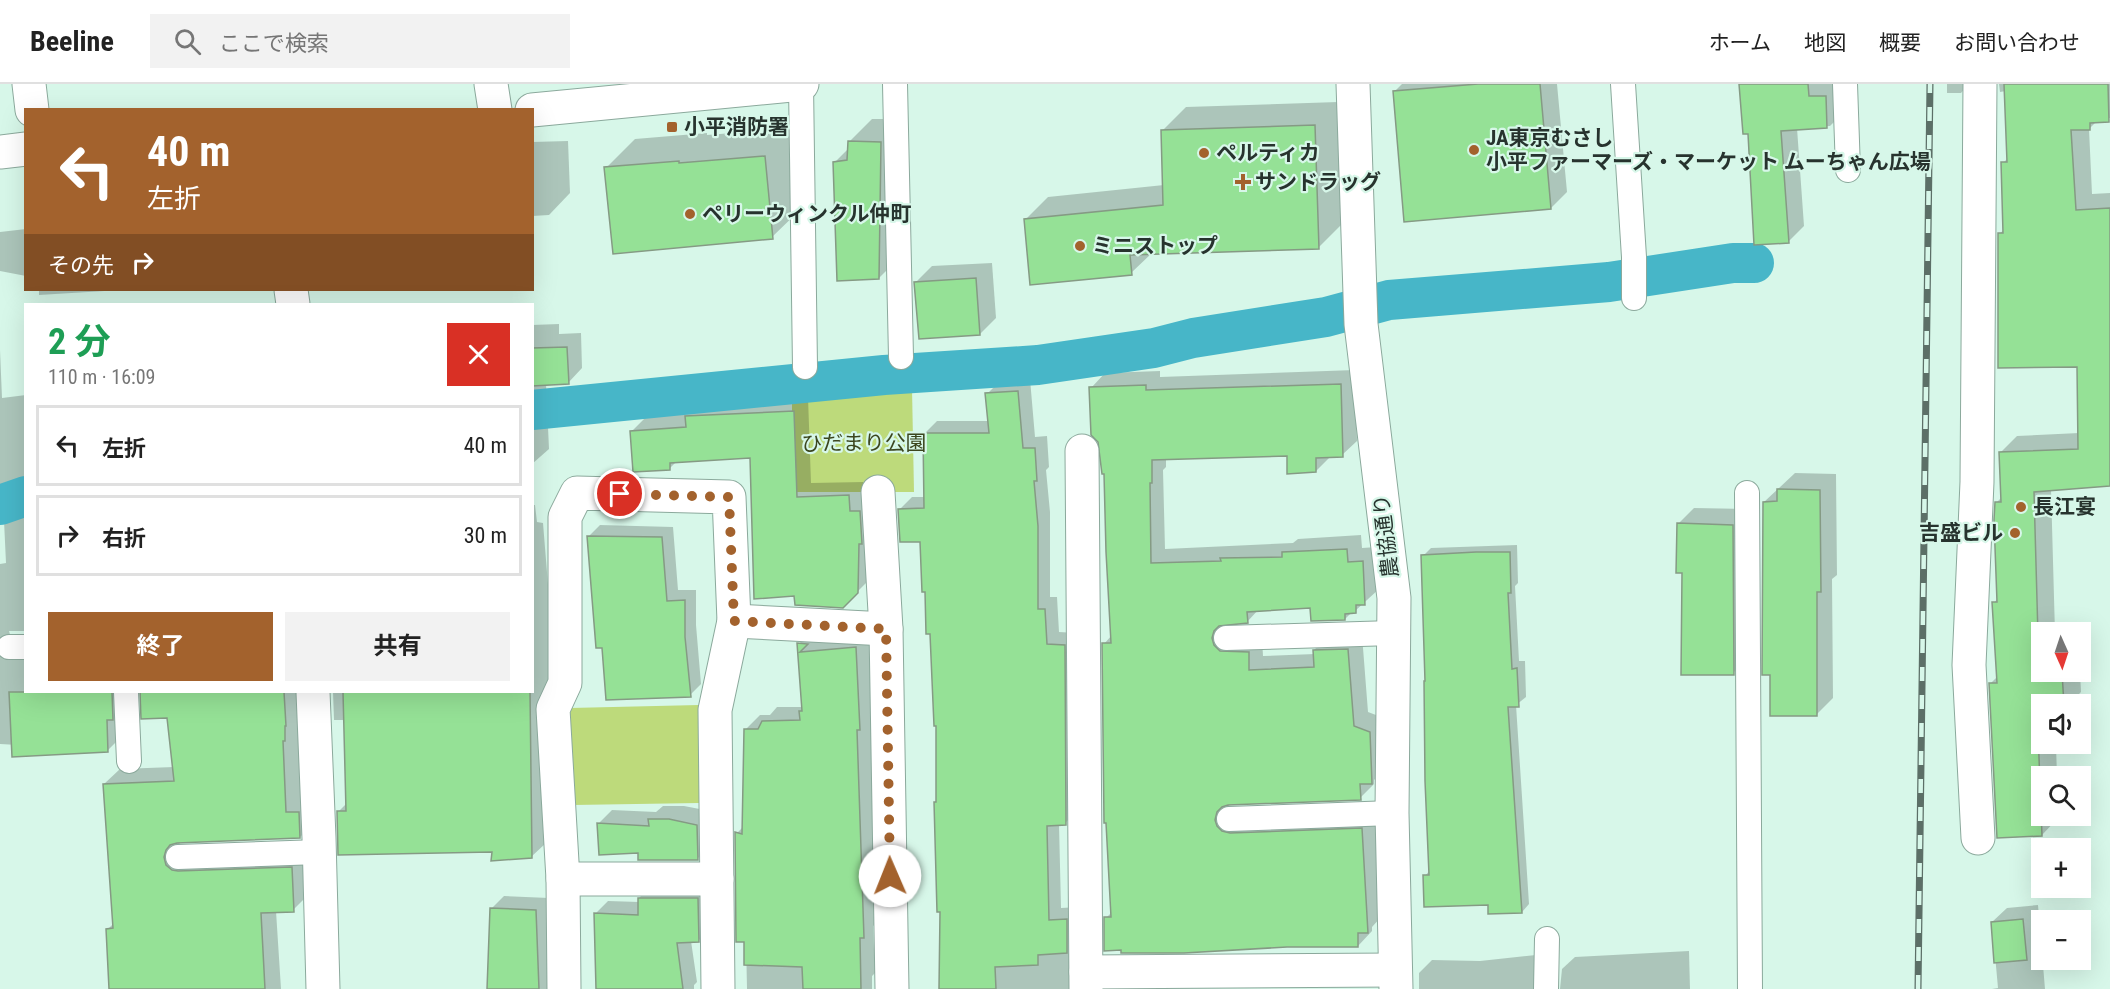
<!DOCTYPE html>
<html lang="ja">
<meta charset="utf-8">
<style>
body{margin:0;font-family:"Roboto Condensed","Noto Sans JP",sans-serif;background:#f2f2f2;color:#222;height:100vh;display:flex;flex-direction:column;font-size:22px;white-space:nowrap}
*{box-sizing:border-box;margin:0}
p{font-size:20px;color:#767676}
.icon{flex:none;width:33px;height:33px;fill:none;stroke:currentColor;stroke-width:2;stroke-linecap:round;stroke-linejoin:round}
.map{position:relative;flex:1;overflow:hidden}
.panel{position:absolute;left:24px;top:219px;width:510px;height:390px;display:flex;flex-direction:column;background:#fff;border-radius:0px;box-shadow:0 6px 24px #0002}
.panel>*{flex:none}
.guide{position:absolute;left:24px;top:24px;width:510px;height:183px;border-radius:0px;box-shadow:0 6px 24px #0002;background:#a3622d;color:#fff;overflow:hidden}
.needle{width:39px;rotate:177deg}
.tools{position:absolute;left:2031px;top:538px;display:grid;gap:12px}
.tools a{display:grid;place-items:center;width:60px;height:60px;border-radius:0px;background:#fff;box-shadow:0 6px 24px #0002;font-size:30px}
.pin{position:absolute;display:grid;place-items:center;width:51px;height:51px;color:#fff;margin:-26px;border:3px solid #fff;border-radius:50%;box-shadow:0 2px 6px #0007}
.me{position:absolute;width:66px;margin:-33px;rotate:359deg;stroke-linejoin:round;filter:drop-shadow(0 0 4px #0008)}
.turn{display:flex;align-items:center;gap:21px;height:126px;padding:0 24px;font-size:27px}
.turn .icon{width:78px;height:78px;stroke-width:2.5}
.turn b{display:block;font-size:42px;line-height:51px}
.then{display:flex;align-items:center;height:57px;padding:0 24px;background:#0003;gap:12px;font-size:22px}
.round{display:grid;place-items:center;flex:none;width:63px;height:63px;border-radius:0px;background:#f2f2f2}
.summary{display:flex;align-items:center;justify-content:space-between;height:102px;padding:0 24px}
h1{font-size:36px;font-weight:700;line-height:45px;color:#1e9e55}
.cta{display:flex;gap:12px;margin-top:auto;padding:12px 24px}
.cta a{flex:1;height:69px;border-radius:0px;background:#a3622d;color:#fff;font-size:24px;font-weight:700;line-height:69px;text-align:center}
.cta a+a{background:#f2f2f2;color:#222}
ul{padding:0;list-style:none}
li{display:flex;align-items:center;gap:18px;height:81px;margin:0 12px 9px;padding:0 12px;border:3px solid #e0e0e0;border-radius:0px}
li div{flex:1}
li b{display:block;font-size:22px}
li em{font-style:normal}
header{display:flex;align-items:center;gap:36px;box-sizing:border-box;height:84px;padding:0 30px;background:#fff;border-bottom:2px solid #e0e0e0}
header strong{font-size:28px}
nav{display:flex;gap:33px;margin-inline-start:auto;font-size:21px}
.search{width:420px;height:54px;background:#f2f2f2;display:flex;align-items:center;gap:15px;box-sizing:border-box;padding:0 21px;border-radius:0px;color:#767676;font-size:22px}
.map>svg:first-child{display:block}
.green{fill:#bdda7b}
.shadow{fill:#0003}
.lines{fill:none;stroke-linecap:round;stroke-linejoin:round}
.canal{stroke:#47b6c8;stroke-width:40}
.building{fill:#95e196;stroke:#859a84;stroke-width:1.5}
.service-casing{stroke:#8ba99c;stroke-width:26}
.minor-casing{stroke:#8ba99c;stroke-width:35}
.primary-casing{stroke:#8ba99c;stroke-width:35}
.service{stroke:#fff;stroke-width:24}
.minor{stroke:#fff;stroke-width:33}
.primary{stroke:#fff;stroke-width:33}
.rail-casing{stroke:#5c6f67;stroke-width:7}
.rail{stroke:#d7f7e9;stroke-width:4.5;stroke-dasharray:14;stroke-linecap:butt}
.route{stroke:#a3622d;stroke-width:10;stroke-dasharray:0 18}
.poi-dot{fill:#a3622d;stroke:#d7f7e9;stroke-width:2}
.labels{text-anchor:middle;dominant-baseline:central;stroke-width:4.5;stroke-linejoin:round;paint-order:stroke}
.poi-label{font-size:21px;font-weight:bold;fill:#27332e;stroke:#d7f7e9;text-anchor:start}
.park-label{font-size:21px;fill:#3b461e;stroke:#d7f7e9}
.street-label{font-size:21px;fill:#27332e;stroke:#d7f7e9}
</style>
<header>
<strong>Beeline</strong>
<div class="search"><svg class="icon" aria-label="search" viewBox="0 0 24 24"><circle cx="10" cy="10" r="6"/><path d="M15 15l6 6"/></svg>ここで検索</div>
<nav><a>ホーム</a><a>地図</a><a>概要</a><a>お問い合わせ</a></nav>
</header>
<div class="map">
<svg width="2110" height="905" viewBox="0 0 2110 905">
<rect width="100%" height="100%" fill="#d7f7e9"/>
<g class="green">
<path d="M912,304L914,408H792V318Z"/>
<path d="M699,621V719L573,721L570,624Z"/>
</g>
<g class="shadow">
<path d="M1402,0H1557L1567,108L1551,124L1394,8Z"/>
<path d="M1740,0H1844L1846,26L1830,42L1797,44L1804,142L1788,158L1749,48Z"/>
<path d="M1947,0H1969L1961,9H1947Z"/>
<path d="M1999,0H2110V34L2097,37L2089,45L2092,110L2110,109V400L2051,405L2055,549H2042V588H2080L2081,608L2068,621H2042V660H2056L2057,693H2042V732L2059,733L2042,751L1990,600L1998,592L1994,519L1998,514L1996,419L2002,413L2000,369L2017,352L2079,349V282L1999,150L2005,145L2003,79L2008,74L2006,7L2000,8Z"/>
<path d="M1338,18L1341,141L1318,164L1152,169L1131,189L1025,136L1048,113L1164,101L1163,46L1186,23Z"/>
<path d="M872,35H903L902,171L879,194L835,78L849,64V58Z"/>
<path d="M794,44L801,125L772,153L606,84L635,55L707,49V51Z"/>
<path d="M568,57L570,109L549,131L532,132V58Z"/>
<path d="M26,145V192L0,187V148Z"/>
<path d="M992,179L996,234L980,250L916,198L932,182Z"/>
<path d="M39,206H121L39,211Z"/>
<path d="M559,240V250L581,249L582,284L568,299L546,300L549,365L532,380V241Z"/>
<path d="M0,266L2,314L26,311V404L17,413L0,415Z"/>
<path d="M1355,286L1357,357L1342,371L1331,372L1316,387L1288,370L1166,374V383L1163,386L1165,465L1293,459L1298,455L1361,451L1362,464L1377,463L1379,505L1355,527L1352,528L1345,535L1311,523L1259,525L1247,538L1226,540L1228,546L1262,554L1263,572L1315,570L1314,566L1329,552L1362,551L1368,628L1384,634L1386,684L1374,696V700L1360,714L1229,721L1231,728L1376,731L1381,833L1372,843V847L1358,862L1106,834L1112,828L1104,560L1112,551L1106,389L1091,304L1105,289L1160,287V293Z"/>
<path d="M1030,295L1035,353L1047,352L1049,383L1046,386L1050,428V513H1057L1059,548L1077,549L1078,727L1065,739L1059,740L1061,824L1079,823L1072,905H941L942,826L935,718L937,716L938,640L932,549L922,456L899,426L912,413H925L924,350L937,337H989L987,310L1000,297Z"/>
<path d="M808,313L811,399L863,398L872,493L843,522L796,511L752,373L677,377L670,384L632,347L646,333L688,330L700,318Z"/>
<path d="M1795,389L1836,390L1837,491L1832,495L1833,614L1817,630L1764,418Z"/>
<path d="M26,421V547H9L11,554L26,563V608H127L123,651L108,666L0,660V480L6,479L4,437L19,422Z"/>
<path d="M532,421H535L537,438L543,439L550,525L546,759L531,773L493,766L338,728L347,719L345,636H334L333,608H532Z"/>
<path d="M1694,424L1748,425L1749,573L1733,589L1678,440Z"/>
<path d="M600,441L673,443L678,506H696V541L701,600L690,611L604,562L589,452Z"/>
<path d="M1517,461L1518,499L1515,502L1519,577H1525L1526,613L1516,621L1529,820L1522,828L1489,820L1425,792L1430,786L1423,472L1431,464Z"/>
<path d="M813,545L869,550L874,630L878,838L873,842L875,889L872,892V905H747L746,856L737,749L744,742L746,645L760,631H770L777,623H803L799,560Z"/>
<path d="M140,608H310L315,738L300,753L179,757L181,766L307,769L308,811L293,826L276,827L281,905H111L108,845L114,839L104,700L120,685L174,683L168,633H143Z"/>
<path d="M663,722H684L710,727L711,761L697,775L639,767L600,769L599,739L612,726L656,728Z"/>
<path d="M652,801H711V844L698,857H691L697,898L694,901V905H598L595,830L608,817L639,818V814Z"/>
<path d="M504,812L549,814L552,905H493L491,825Z"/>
<path d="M2038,821L2045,905H1992L1998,904L1992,838L2007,824Z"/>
<path d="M1689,867L1690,905H1560L1562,885L1575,873Z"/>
<path d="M1536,871L1552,905H1419V889L1432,876L1480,877Z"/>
</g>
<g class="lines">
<g class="canal">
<path d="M532,326L884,291L1038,281L1154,264L1193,254L1326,233L1389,216L1609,198L1733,179H1754"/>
<path d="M0,421L26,412"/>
</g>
</g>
<g class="building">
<path d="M1478,0H1540L1551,125L1404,138L1393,7Z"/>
<path d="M1739,0H1808L1809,12H1826L1827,44L1781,47L1789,159L1754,161L1748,50H1743Z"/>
<path d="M2004,0H2108L2109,38L2090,39V46H2071L2076,126L2110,124V402L2034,408L2039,588H2062L2064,621H2037L2042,752L1997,754L1989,599H1997L1992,518H1997L1994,436L1995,418H2001L1999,368L2078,365L2077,283L1998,284V149H2003L2001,78H2007Z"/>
<path d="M1315,41L1319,165L1130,171L1132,191L1030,201L1024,135L1163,121L1161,46Z"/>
<path d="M848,57L881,58L879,195L837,197L833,78L847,76Z"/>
<path d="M765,72L773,155L613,170L604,83L679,77V79Z"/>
<path d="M976,194L980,251L919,255L914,198Z"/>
<path d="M567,263L569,300L532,302V264Z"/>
<path d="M1341,300L1343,373L1316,374V388L1287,390V372L1152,376V399H1150L1151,479L1221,477L1220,474L1282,473V468L1347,465L1348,478L1363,477L1365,521H1356V529L1345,530V536L1311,537L1310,524L1247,528L1248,539L1219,542L1214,547L1212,554L1214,561L1220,567L1249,568V586L1314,583L1313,566L1348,565L1354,642L1370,648L1372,700H1360L1361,716L1228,721L1222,723L1217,728L1215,736L1217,742L1222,747L1230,749L1362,744L1368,849H1358V863H1287L1184,869H1121V866L1104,867V833H1111L1106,739H1104L1102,559H1111L1106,468L1104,390H1102L1098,358L1091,351L1089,303L1146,301V306Z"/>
<path d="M1018,307L1023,364H1035L1037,397H1034L1038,442V525H1045L1047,560L1065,561L1066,741L1047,742L1049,836L1067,835V869L1038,871V881L995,883L996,905H939L940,828H937L934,718H936V642H934L930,550H926L925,508H922L920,458H900L898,425L924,424L923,349H989L985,309Z"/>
<path d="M794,327L797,413L849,411L850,427H860L862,460H859L858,509L843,524L795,521L794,512L754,515L750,374L670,379V386L633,388L630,347L686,343L685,332Z"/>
<path d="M1777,405L1820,406L1821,508H1817V632H1770V591H1762L1763,418L1777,417Z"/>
<path d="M1677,439L1733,441L1734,591H1681L1682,489H1676Z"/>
<path d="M587,452L662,453L667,517L685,516V553L691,613L606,616L602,564H596Z"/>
<path d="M1476,468H1510L1511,509H1508L1512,585L1517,584L1519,623H1508L1522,829L1488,830V821L1424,823L1423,791H1429L1425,697L1424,597H1425L1421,471Z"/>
<path d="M797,559L808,560L800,568L856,563L860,646H857L864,854H860L861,905H803L802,883L744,881V858H736L735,748L742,750L744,645H758L762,637L800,636L799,627H802Z"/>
<path d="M9,608H112L113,636H107L108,668L12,673Z"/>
<path d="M140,608H284L286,642H285V657H283L286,728H299L300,754L177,759L170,761L166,766L164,773L166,781L172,786L178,787L292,783L294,828L261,829L265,905H109L106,845L113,844L103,700L174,697L167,634L141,635Z"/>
<path d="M343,608H530L532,774L491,777L492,768L338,771L337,727H346Z"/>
<path d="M648,735H669L697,741L698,776H638V769L599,771L597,739L649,742Z"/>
<path d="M638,814H698L699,858L677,859L683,905H596L594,829L638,831Z"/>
<path d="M490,824L536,826L539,905H487Z"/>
<path d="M2023,835L2027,876L1994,879L1991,838Z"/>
</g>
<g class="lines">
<g class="service-casing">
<g id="service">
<path d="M801,0L805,283"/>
<path d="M895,0L901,273"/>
<path d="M1623,0L1634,173V214"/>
<path d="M1845,0L1848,86"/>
<path d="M1747,409L1750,905"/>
<path d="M1226,554L1393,549"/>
<path d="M9,563H26"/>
<path d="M126,608L129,677"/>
<path d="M1229,735L1392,729"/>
<path d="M178,773L319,768"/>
<path d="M1546,905L1547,855"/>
</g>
</g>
<g class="minor-casing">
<g id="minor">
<path d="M29,0L32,26"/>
<path d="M491,0L495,26"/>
<path d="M1353,0L1361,240L1394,514L1392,729L1396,905"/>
<path d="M291,206L293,220"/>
<path d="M1082,367L1086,905"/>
<path d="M878,408L886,545L892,905"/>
<path d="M734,537L886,545"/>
<path d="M313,608L319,754L323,905"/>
<path d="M1978,754L1969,581L1977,398L1980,0"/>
<path d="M563,795H717"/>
<path d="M1086,888L1395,886"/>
<path d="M564,905L563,795L553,625L565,599V433L577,409L729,413L734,537L715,626L718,905"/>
</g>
</g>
<g class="primary-casing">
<g id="primary">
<path d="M532,26L802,0"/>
<path d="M0,68L26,65"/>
</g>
</g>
<use href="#service" class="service"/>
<use href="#minor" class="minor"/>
<use href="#primary" class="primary"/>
<g class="rail-casing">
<path id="rail" d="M1918,905L1930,0"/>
</g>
<use href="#rail" class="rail"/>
</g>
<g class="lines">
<path class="route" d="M620,410L729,413L734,537L886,545L890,792"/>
</g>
<g class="poi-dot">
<rect x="666" y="37" width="12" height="12" rx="3"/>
<circle cx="1474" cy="66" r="6"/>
<circle cx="1204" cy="69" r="6"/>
<path d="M1240 89h6v6h6v6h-6v6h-6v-6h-6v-6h6z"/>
<circle cx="690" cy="130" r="6"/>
<circle cx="1080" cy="162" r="6"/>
<circle cx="2021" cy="423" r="6"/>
<circle cx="2015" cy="449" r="6"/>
</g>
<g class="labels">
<g class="poi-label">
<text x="684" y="43">小平消防署</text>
<text x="1486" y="54">JA東京むさし<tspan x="1486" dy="24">小平ファーマーズ・マーケット ムーちゃん広場</tspan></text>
<text x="1216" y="69">ペルティカ</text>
<text x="1255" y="98">サンドラッグ</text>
<text x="702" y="130">ペリーウィンクル仲町</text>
<text x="1092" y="162">ミニストップ</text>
<text x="2033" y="423">長江宴</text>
<text x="2003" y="449" text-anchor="end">吉盛ビル</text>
</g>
<g class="park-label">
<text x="864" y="359">ひだまり公園</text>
</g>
<g class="street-label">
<text transform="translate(1386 452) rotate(-97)">農協通り</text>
</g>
</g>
</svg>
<div class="tools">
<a><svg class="needle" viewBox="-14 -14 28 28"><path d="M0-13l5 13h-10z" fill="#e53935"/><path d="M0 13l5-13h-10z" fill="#767676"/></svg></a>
<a><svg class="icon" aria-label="sound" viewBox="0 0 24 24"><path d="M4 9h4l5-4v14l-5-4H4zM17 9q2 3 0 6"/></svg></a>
<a><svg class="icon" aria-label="search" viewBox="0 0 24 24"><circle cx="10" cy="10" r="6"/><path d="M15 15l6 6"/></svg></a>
<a>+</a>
<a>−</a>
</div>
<div class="pin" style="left:620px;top:410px;background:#d93025"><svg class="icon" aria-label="arrive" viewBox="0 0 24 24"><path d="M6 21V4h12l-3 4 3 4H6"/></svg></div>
<svg class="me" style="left:890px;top:792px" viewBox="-20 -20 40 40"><circle r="19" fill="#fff"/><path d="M0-13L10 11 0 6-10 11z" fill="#a3622d"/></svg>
<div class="guide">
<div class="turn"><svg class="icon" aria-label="left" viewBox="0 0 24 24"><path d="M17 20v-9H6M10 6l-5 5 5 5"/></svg><div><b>40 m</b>左折</div></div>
<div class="then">その先<svg class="icon" aria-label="right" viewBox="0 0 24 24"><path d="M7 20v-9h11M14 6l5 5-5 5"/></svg></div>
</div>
<section class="panel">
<div class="summary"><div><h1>2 分</h1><p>110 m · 16:09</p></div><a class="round" style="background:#d93025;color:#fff"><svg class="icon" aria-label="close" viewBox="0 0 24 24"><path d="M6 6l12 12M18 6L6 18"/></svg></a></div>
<ul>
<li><svg class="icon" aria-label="left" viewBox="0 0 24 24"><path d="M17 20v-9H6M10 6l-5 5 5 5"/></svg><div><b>左折</b></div><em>40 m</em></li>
<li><svg class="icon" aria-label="right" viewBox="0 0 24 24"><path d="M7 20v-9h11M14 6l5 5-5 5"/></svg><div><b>右折</b></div><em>30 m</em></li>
</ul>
<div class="cta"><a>終了</a><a>共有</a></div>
</section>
</div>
